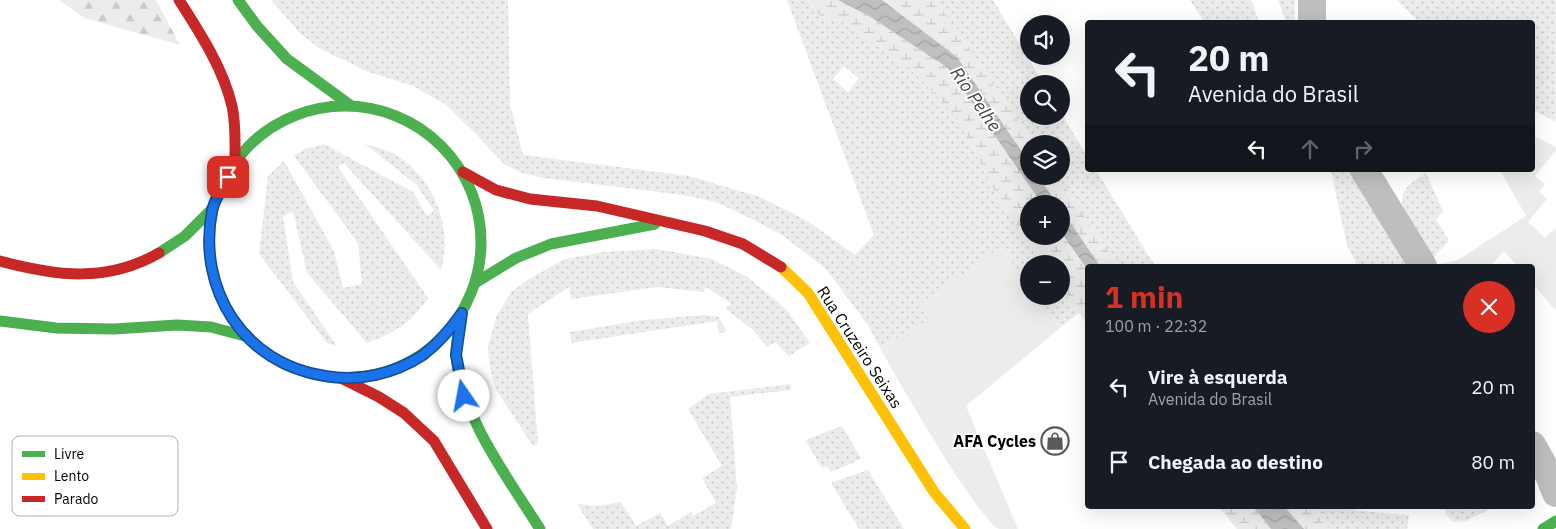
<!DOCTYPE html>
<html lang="pt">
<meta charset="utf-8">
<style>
body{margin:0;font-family:"IBM Plex Sans",sans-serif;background:#20242c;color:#f1f3f6;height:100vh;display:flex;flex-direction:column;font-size:19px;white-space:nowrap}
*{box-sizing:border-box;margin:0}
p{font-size:16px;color:#9ea1a6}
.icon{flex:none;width:28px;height:28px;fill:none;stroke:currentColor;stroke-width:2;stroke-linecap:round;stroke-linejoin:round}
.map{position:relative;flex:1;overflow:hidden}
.panel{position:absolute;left:1085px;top:264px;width:450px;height:245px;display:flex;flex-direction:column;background:#171b24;border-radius:5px;box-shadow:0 5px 20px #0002}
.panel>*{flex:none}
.hud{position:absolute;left:1085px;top:20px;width:450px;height:152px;border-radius:5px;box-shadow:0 5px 20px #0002;background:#171b24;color:#f1f3f6;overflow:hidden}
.fabs{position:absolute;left:1020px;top:15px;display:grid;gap:10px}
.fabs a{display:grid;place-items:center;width:50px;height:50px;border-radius:50%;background:#171b24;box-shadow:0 5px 20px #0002;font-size:25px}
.pin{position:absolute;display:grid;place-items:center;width:42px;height:42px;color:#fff;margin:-21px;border-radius:10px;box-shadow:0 2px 8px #0006}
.me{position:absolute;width:55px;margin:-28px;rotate:348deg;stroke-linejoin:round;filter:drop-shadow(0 0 4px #0008)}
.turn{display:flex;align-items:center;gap:18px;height:105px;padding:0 20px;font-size:22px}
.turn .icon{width:65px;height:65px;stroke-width:2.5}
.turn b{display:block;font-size:35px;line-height:42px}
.lanes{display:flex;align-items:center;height:48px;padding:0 20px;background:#0003;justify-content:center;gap:25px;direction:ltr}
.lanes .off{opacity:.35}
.round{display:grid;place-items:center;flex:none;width:52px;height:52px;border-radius:26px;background:#20242c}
.headline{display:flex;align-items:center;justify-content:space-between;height:85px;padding:0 20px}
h1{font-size:30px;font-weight:800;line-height:38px;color:#d93025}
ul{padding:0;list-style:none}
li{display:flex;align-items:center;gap:15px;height:75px;padding:0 20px}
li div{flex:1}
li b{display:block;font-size:19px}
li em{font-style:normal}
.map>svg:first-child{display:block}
.grass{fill:url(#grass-dots);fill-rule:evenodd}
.forest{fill:url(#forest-firs)}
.wetland{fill:url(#wetland-marsh)}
.green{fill:#ececec}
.water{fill:url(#water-waves)}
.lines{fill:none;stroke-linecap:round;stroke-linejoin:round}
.street{stroke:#bebebe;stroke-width:28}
.fast{stroke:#4caf50;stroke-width:11}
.slow{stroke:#ffc107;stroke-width:11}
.jam{stroke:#c62828;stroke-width:11}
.route-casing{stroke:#114b97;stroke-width:12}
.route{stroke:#1a73e8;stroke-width:9}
.labels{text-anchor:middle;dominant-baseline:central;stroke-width:4;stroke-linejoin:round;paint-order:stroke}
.street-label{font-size:16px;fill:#000;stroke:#fff}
.poi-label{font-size:16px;font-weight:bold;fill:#000;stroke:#fff;text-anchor:end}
.water-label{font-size:18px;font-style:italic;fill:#444;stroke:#fff}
.key{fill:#fff;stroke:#b2b2b2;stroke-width:1}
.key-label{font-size:14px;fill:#000}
</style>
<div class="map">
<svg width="1556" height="529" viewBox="0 0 1556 529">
<defs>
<pattern id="grass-dots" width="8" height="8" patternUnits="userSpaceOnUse" patternTransform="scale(1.25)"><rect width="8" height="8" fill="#ececec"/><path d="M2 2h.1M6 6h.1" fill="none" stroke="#c9c9c9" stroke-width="1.8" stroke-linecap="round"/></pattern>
<pattern id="forest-firs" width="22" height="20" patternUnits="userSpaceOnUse" patternTransform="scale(1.25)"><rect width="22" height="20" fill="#ececec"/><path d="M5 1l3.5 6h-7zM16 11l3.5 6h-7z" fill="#c9c9c9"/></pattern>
<pattern id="wetland-marsh" width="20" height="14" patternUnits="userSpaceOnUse" patternTransform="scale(1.25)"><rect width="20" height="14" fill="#ececec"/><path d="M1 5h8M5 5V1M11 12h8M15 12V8" fill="none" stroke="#c9c9c9"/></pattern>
<pattern id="water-waves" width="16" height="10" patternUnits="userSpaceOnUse" patternTransform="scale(1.25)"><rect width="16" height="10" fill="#bfbfbf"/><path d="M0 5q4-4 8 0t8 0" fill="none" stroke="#a2a2a2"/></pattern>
</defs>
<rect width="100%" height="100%" fill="#fff"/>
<g class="grass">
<path d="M271,0H508L510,104L523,155L689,176L760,197L809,222L855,255L874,235L787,0H808L821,17L842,21L910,69L959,119L1000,202L1045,264H1029V286L1000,248L928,320L880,348L868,325L826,269L782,235L758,222L716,202L684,195L544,178L522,173L504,164L475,133L445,104L413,86L366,71L319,48L301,34ZM844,66L859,78L848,92L833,79Z"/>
<path d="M936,0H993L1044,84H1029V116H1061V113L1087,156L1088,170H1096L1155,266H1118L1057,176H1061V144H1034Z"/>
<path d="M1190,0H1251L1259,22H1204Z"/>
<path d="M1278,0H1295V22H1286Z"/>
<path d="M1397,0H1556V122L1533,110L1532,22H1419Z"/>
<path d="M324,144L413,192L427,216L434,211L417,185L365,144C375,147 386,150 394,154C434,177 453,227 441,270L344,163L338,167L428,298C411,324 395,332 367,343L307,273L293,211L283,217L293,282L337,346L327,343L259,254L268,176L284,161L334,251L343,288L362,284L358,243L294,156L305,149Z"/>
<path d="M1331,170H1350L1408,266H1358L1347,246Z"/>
<path d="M1426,173L1443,211L1436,219L1449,241L1432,259L1403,207C1399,188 1412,183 1426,173Z"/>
<path d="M657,249L712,259L746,276L786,309L810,343L789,356L775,342L767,347L753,330L726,309L731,303L706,287L704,292L657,287L571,299L569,287L528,314L538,444L533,446L495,388L489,363L488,346L497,315L511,292L529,279L565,259L604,252Z"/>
<path d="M1061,287L1080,312L1060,328L1037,296H1061Z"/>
<path d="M704,315L719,317L726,331L719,334L717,321L572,343L570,332L644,320Z"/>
<path d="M791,384V390L730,397L737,488L731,529H593L577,504L599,506L621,502L636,526L660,513L668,526L691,512L693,516L716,503L702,478L722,466L688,409L709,394Z"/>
<path d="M842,426L861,458L851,464L830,472L828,466L822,468L805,440Z"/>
<path d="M868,470L904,529H859L831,483Z"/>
<path d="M1310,506H1348L1359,511L1409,515L1407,529H1329Z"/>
<path d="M1445,506H1497L1465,521L1454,522L1445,514Z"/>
</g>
<path class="forest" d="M59,0H156L180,45L84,18Z"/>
<g class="wetland">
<path d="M808,0H838L869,16L948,68L1042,204H1029V236H1061V232L1087,269V324L1061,287V264H1045L1000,202L959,119L910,69L842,21L821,17Z"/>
<path d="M882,0H936L1034,144H1029V162L957,57Z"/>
<path d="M1038,176H1057L1118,266H1100L1061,209V204H1057Z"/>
<path d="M1218,506H1253L1271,529H1237Z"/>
<path d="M1284,506H1310L1329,529H1304Z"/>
</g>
<g class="green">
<path d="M1536,137L1556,147V150L1535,176L1545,184L1539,192L1547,199L1528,222L1545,238L1556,227V311L1533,284L1532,266H1517L1504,251L1490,266H1436L1435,265L1458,260L1526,216L1501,172L1504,170H1532L1533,139Z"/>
<path d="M1001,247L1029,286V296H1037L1060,328L966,406L1018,529C1012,529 1004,529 999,529C978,520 895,375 880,348L928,320L921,303Z"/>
</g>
<g class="water">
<path d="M838,0H882L957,57L1029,162V176H1038L1057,204H1042L948,68L869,16Z"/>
<path d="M1061,209L1100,266H1088L1087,269L1061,232Z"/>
<path d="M1253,506H1284L1304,529H1271Z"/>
</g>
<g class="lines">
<g class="street">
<path d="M1312,22V0"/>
<path d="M1364,170L1423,266"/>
<path d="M1532,445L1549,475L1556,493"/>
</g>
<g class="fast">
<path d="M238,0L257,26L287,59L350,105"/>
<circle cx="345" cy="242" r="136"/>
<path d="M159,253L185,236L212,209"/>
<path d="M475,283L516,258L551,244L655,224"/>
<path d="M461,314C460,328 455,342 456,356C462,418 508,478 540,529"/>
<path d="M0,321L56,328L114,329L177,325L211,327L245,336"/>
<path d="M1543,529L1556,521"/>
</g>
<path class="slow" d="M781,267L808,293L934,492L965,529"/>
<g class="jam">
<path d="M179,0C200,33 223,68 232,106C236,124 235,142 235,160"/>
<path d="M463,172L496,190L530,199L597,206L705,231L743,244L781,267"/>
<path d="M0,261C56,276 107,283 159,253"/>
<path d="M343,379L379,397L404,413L434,441L487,529"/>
</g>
</g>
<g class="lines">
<g class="route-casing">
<path id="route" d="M228,177C223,187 214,200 212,211C197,290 244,364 325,376C359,382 394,374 423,355C439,343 450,329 462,313L456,355L464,396"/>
</g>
<use href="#route" class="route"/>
</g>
<defs>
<g id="shop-ring" transform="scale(1.4375)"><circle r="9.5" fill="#fff" stroke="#595959" stroke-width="1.5"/><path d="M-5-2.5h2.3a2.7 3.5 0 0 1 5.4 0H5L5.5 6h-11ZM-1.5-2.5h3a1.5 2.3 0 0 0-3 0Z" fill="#595959"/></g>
</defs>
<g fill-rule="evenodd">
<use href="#shop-ring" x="1055" y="441"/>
</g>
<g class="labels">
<g class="street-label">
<text transform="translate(860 347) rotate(57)">Rua Cruzeiro Seixas</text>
</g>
<g class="poi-label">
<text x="1036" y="441">AFA Cycles</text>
</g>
<g class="water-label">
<text transform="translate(976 99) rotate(55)">Rio Pelhe</text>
</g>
</g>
<rect x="12" y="436" width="166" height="80" rx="8" class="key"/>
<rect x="22" y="451" width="23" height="6" fill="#4caf50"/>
<rect x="22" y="473" width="23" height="7" fill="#ffc107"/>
<rect x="22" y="496" width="23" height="6" fill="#c62828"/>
<g class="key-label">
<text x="54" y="459">Livre</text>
<text x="54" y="481">Lento</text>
<text x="54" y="504">Parado</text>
</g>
</svg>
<div class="fabs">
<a><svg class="icon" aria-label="sound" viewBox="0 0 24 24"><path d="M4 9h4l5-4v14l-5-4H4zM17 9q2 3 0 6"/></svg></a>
<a><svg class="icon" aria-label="search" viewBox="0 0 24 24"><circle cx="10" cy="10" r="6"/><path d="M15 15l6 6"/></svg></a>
<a><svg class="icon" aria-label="layers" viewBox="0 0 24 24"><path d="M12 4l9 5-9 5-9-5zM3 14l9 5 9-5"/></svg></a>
<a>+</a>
<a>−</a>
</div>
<div class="pin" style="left:228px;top:177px;background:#d93025"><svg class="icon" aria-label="arrive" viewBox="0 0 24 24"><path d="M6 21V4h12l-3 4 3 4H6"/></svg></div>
<svg class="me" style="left:464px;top:396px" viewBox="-20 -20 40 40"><circle r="19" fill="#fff"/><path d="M0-13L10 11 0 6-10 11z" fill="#1a73e8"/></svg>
<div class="hud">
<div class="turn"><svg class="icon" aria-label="left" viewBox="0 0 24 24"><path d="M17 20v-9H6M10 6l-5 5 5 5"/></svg><div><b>20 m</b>Avenida do Brasil</div></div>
<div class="lanes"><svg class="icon" aria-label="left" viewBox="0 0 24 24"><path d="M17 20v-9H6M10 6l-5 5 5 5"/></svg><svg class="icon off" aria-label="ahead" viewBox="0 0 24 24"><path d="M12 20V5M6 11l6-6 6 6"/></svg><svg class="icon off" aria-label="right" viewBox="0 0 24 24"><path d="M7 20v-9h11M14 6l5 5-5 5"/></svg></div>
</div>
<section class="panel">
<div class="headline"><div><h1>1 min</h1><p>100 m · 22:32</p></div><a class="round" style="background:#d93025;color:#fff"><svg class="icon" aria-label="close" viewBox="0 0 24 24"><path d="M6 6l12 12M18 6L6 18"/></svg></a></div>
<ul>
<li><svg class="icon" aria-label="left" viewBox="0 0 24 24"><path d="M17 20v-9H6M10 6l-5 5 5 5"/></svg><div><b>Vire à esquerda</b><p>Avenida do Brasil</p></div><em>20 m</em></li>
<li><svg class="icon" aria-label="arrive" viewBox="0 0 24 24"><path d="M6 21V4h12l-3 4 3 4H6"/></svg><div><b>Chegada ao destino</b></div><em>80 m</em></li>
</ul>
</section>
</div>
